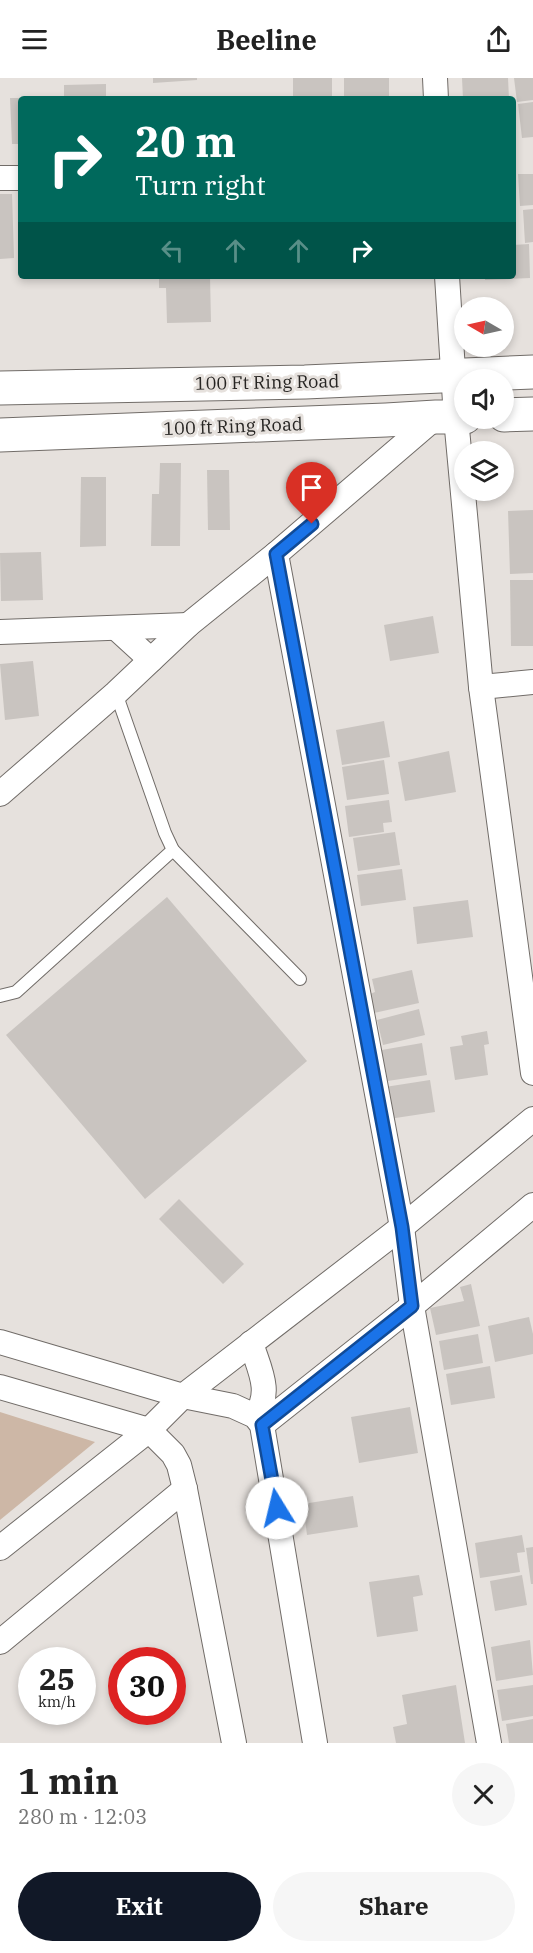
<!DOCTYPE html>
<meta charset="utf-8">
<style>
body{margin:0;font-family:"IBM Plex Serif",serif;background:#f6f6f6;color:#222;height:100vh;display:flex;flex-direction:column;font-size:22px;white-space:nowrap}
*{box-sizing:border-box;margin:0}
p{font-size:20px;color:#767676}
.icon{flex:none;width:33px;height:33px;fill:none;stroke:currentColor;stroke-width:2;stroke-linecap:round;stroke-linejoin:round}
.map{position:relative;height:1665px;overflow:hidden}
.drawer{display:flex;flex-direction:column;background:#fff;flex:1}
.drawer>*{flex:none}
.guide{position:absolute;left:18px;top:18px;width:498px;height:183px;border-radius:6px;box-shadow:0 3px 9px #0003;background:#00695c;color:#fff;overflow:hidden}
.needle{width:39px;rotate:279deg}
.controls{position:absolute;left:454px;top:219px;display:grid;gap:12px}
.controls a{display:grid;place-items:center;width:60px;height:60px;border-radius:50%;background:#fff;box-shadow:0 3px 9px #0003;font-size:30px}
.speed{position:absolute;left:18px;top:1569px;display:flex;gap:12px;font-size:30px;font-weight:700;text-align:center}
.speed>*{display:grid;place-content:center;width:78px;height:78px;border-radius:50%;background:#fff;box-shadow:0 3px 9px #0003;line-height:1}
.speed small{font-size:15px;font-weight:400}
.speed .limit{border:9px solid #d22;background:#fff;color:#111}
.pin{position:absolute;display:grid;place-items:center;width:51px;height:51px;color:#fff;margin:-62px -26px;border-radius:50% 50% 50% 0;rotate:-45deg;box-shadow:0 0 6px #0007}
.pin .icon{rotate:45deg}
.me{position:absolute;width:66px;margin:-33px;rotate:351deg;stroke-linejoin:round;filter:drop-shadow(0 0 4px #0008)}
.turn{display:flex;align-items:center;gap:21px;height:126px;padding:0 18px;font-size:27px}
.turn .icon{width:78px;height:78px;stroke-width:2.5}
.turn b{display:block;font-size:42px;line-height:51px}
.lanes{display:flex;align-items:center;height:57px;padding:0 18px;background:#0003;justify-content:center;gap:30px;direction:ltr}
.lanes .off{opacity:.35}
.round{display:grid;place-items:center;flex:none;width:63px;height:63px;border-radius:32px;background:#f6f6f6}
.overview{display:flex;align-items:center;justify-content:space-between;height:102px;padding:0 18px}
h1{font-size:36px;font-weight:800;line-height:45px}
.cta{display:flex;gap:12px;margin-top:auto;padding:12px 18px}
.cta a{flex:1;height:69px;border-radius:36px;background:#111827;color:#fff;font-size:24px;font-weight:800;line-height:69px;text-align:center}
.cta a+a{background:#f6f6f6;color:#222}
header{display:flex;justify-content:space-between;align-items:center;height:78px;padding:0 18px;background:#fff;font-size:27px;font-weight:800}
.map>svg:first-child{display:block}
.green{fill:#cdb7a6}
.building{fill:#c9c4c0}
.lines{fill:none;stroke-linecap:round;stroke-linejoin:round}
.lane-casing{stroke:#716c68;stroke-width:14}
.street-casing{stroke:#716c68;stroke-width:26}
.primary-casing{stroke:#716c68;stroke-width:35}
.lane{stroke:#fff;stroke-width:12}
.street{stroke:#fff;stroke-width:24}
.primary{stroke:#fff;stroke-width:33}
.route-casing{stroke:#114b97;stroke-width:15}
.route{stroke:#1a73e8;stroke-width:10}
.labels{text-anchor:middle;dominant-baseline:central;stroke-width:6;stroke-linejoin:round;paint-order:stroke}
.street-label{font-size:18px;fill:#262422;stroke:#e6e1dd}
</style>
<header><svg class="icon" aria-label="menu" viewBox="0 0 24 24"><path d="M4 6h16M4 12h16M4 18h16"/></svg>Beeline<svg class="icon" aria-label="share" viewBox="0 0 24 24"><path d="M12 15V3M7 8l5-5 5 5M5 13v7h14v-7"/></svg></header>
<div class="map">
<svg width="533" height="1665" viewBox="0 0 533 1665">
<rect width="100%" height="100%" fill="#e6e1dd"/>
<path class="green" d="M0,1334L95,1364L0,1442Z"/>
<g class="building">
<path d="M153,0H197V2L153,5Z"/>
<rect x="293" y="0" width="39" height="21"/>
<rect x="344" y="0" width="45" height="21"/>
<path d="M462,0H508L509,21H463Z"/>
<path d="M514,0H533V22L517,24Z"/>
<path d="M106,6V21H64V7Z"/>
<path d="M10,20H21V66H12Z"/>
<path d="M533,24V59L522,60L518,26Z"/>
<path d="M518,96H533V127L520,128Z"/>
<path d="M0,116H12L14,180L0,181Z"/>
<path d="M533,131V164L525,165L523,132Z"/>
<path d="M529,166L530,200L485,202V198H513V167Z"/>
<path d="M159,198H210L211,244L167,245L166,210H159Z"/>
<path d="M160,385H181L180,468H151L152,416H159Z"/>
<path d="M207,392H229L230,452H208Z"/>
<path d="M81,399H106V468L80,469Z"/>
<path d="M533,432V495L510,496L508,433Z"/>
<path d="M41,474L43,522L1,523L0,475Z"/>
<path d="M510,502H533V568H511Z"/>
<path d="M433,538L439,575L390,583L384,547Z"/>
<path d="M33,583L39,638L5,642L0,586Z"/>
<path d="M384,643L390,679L342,687L336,652Z"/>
<path d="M449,673L456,714L405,723L398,684Z"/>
<path d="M384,682L389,716L347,722L342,689Z"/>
<path d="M389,722L392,744L383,745L384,754L349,759L345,728Z"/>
<path d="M395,754L400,787L358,793L353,760Z"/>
<path d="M402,791L406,822L361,828L357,797Z"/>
<path d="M167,819L307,983L145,1121L6,957Z"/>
<path d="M468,822L473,859L417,866L413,829Z"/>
<path d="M412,892L419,925L374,935L370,916L375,914L372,901Z"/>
<path d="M419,931L425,957L383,967L377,942Z"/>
<path d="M487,953L489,966L484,967L488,997L455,1002L450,969L463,967L461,958Z"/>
<path d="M422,965L427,997L381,1004L376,973Z"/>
<path d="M430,1002L435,1034L389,1041L385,1009Z"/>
<path d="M179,1121L244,1186L223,1206L159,1141Z"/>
<path d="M471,1206L480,1248L436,1257L430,1230L464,1223L460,1209Z"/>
<path d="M529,1239L533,1256V1276L495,1284L488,1248Z"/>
<path d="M478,1256L483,1285L444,1292L439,1263Z"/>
<path d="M490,1288L495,1320L451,1327L446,1296Z"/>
<path d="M410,1329L418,1375L359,1385L351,1339Z"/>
<path d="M353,1418L358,1449L307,1457L303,1426Z"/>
<path d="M522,1457L525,1474L517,1475L520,1494L480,1500L475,1465Z"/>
<path d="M533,1469V1506H531L526,1470Z"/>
<path d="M419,1497L423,1517L413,1519L418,1553L377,1559L369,1504Z"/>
<path d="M522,1497L527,1527L495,1533L490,1503Z"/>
<path d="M530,1562L533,1597L496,1603L491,1569Z"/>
<path d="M456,1607L465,1665H396L393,1649L407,1646L402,1617Z"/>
<path d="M533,1607V1638L502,1643L497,1612Z"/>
<path d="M533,1641V1665H509L506,1646Z"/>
</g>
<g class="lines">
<g class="lane-casing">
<g id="lane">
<path d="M116,615L165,755L173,772L300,901"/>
<path d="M0,918L16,914L173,772"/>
</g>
</g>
<g class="street-casing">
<g id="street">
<path d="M435,0L436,21"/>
<path d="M0,100H21"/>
<path d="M447,198L456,340L481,609L533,995"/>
<path d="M276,476L402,1149L412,1228L489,1665"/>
<path d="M116,550L151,582"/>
<path d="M0,554L188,547"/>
<path d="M481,609L533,604"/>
<path d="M0,716L116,615L188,547L276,476L436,339"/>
<path d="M0,1264L183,1318L233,1328L255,1338L262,1347L315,1665"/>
<path d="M251,1265C259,1291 273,1314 255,1338"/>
<path d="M0,1309L149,1352L173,1376L179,1387L185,1411L234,1665"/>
<path d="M262,1347L412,1228L533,1127"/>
<path d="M0,1470L149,1352L183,1318L402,1149L533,1041"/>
<path d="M0,1564L185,1411"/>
</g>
</g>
<g class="primary-casing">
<g id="primary">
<path d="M0,310L305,304L533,294"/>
<path d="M504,337L533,336"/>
<path d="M0,357L386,342L436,339H465"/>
</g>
</g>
<use href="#lane" class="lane"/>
<use href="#street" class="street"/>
<use href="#primary" class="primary"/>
</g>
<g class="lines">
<g class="route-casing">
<path id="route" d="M277,1430L262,1347L412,1228L402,1149L276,476L312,446"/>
</g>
<use href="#route" class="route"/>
</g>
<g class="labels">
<g class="street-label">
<text transform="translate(267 304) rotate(-1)">100 Ft Ring Road</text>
<text transform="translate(233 348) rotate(-2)">100 ft Ring Road</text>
</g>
</g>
</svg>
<div class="controls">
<a><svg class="needle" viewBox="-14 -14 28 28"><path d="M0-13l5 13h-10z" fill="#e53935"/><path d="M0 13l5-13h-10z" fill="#767676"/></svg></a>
<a><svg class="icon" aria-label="sound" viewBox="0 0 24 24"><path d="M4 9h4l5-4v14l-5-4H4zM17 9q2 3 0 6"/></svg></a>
<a><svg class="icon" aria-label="layers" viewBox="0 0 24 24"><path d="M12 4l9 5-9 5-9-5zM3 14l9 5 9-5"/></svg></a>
</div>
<div class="speed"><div>25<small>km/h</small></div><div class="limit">30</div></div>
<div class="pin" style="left:312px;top:446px;background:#d93025"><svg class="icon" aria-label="arrive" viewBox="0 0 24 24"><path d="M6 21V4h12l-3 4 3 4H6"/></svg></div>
<svg class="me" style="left:277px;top:1430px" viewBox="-20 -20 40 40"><circle r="19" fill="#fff"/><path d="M0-13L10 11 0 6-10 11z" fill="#1a73e8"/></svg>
<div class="guide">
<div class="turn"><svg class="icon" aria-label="right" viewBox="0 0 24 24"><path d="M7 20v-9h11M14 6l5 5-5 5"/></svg><div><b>20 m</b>Turn right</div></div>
<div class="lanes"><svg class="icon off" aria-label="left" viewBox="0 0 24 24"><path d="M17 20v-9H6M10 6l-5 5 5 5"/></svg><svg class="icon off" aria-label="ahead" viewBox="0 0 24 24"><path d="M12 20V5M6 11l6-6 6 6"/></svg><svg class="icon off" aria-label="ahead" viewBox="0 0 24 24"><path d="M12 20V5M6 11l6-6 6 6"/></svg><svg class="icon" aria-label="right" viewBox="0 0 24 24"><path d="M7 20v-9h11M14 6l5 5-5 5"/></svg></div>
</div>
</div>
<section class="drawer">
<div class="overview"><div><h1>1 min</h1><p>280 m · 12:03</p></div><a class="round"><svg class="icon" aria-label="close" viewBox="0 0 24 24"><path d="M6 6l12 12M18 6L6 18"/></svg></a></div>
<div class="cta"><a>Exit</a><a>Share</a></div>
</section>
